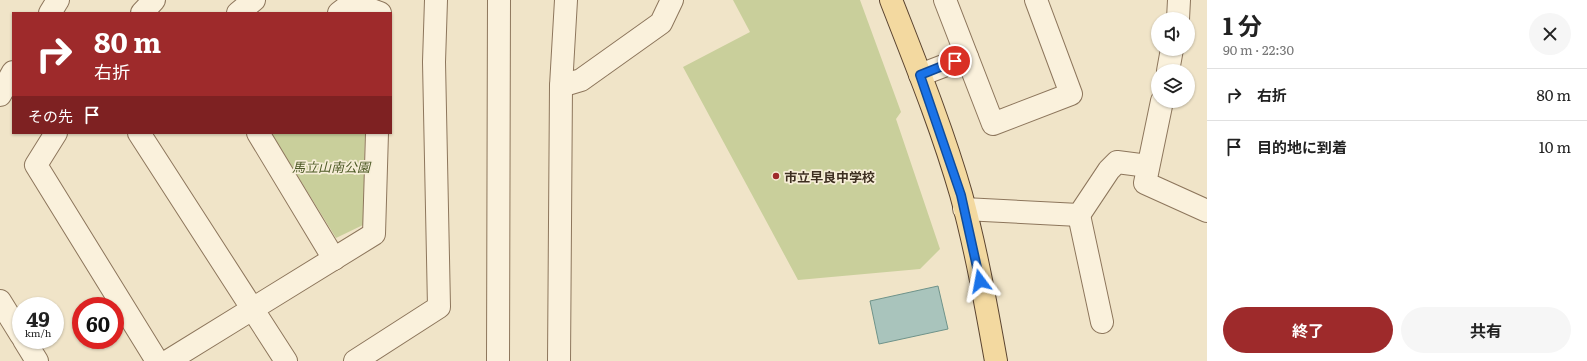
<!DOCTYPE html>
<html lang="ja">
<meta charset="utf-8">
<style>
body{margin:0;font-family:Literata,"Noto Sans JP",serif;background:#f6f6f6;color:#222;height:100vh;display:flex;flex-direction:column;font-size:15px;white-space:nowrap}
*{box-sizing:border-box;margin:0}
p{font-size:13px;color:#767676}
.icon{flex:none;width:22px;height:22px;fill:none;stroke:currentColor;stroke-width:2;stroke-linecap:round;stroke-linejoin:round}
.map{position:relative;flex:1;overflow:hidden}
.details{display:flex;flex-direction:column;background:#fff;width:380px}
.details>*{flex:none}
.top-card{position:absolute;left:12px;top:12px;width:380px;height:122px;border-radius:0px;box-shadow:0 1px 3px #0004;background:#9e2a2b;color:#fff;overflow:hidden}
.fabs{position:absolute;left:1151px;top:12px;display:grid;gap:8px}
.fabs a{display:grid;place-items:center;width:44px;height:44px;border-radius:50%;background:#fff;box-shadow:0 1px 3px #0004;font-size:20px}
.speed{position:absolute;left:12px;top:297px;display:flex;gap:8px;font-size:20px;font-weight:700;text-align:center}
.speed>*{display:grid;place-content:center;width:52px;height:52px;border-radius:50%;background:#fff;box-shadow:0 1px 3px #0004;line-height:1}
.speed small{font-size:10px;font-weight:400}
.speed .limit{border:6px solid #d22;background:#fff;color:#111}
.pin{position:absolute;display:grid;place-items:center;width:34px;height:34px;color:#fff;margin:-17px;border:2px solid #fff;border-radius:50%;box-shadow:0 1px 4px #0007}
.me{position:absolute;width:44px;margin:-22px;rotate:347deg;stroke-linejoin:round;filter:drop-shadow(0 0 3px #0008)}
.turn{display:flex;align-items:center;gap:14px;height:84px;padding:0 16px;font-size:18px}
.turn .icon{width:52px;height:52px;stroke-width:2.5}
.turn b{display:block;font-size:28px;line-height:34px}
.then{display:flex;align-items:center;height:38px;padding:0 16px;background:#0003;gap:8px;font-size:15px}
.round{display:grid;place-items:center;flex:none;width:42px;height:42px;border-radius:21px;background:#f6f6f6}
.headline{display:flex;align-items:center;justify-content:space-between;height:68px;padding:0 16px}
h1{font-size:24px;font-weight:700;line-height:30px}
.button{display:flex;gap:8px;margin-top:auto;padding:8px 16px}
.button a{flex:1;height:46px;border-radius:24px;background:#9e2a2b;color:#fff;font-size:16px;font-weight:700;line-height:46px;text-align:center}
.button a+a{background:#f6f6f6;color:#222}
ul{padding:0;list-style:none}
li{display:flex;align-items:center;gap:12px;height:52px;padding:0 16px;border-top:1px solid #e0e0e0}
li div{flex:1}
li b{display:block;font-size:15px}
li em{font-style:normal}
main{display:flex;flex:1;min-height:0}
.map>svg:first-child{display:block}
.green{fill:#c9cf9b}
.water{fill:#a9c4bc;stroke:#6f938a}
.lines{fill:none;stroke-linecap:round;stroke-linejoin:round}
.minor-casing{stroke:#8d765c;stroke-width:24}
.primary-casing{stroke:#5b4430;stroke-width:24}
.minor{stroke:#faf1dc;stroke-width:22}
.primary{stroke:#f3d9a0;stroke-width:22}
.route-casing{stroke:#114b97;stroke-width:10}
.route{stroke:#1a73e8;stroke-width:7}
.poi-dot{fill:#9e2a2b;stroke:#f7eed8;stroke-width:1.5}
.labels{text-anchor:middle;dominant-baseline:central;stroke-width:3.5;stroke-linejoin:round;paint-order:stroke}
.park-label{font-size:13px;font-style:italic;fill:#4d5a26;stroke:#f7eed8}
.poi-label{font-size:13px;font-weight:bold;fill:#3d2e20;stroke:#f7eed8;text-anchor:start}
</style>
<main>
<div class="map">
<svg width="1207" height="361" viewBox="0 0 1207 361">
<rect width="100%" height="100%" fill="#f0e4c8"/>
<g class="green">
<path d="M733,0H860L901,112L896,119L940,249L920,269L798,280L683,67L750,32Z"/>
<path d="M271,133H365L363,225L336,238Z"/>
</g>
<path class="water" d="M938,286L948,329L879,344L870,301Z"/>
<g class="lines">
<g class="minor-casing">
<g id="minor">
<path d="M945,0L993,124L1071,94L1036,0"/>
<path d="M50,13L58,0"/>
<path d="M142,13L154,0"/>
<path d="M238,13L254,0"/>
<path d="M339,13L352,3L380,13"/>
<path d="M1178,19L1179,0"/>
<path d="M1168,71L1172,49"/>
<path d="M920,75L967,57"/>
<path d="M561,86L581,80L661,23L672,0"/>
<path d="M0,95L13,72"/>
<path d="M1162,101L1145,183L1207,211"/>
<path d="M56,133L36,165L157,361"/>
<path d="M139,133L286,361"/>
<path d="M258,133L334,259"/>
<path d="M964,209L1079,215L1109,170L1117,162L1148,166"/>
<path d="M1079,215L1102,322"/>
<path d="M0,301L21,335"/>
<path d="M24,340L37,361"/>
<path d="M168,361L374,234L377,133"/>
<path d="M355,361L439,307L434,62L436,0"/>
<path d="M498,361L499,0"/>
<path d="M559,361L561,86L566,0"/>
</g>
</g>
<g class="primary-casing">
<path id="primary" d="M891,0C916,64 942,128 961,194C976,249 986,305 996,361"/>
</g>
<use href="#minor" class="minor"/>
<use href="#primary" class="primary"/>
</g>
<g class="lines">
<g class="route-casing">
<path id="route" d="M955,61L920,75L961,195L980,281"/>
</g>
<use href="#route" class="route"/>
</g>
<circle class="poi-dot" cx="776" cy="176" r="4"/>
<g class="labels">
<g class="park-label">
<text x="331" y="166">馬立山南公園</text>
</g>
<g class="poi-label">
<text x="784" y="176">市立早良中学校</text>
</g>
</g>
</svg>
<div class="fabs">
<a><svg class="icon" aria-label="sound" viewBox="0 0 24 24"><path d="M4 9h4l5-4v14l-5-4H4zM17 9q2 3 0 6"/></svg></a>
<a><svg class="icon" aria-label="layers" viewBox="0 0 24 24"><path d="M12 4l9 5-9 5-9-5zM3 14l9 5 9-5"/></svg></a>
</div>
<div class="speed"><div>49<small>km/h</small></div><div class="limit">60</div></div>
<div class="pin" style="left:955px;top:61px;background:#d93025"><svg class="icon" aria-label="arrive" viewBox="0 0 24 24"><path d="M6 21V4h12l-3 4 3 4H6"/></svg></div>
<svg class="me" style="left:980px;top:281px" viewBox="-20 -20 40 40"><path d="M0-17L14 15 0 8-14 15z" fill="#1a73e8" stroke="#fff" stroke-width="4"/></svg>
<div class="top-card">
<div class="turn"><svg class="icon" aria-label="right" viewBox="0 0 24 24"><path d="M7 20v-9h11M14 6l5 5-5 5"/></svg><div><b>80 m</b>右折</div></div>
<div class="then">その先<svg class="icon" aria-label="arrive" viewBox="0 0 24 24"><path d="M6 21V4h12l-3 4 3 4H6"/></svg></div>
</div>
</div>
<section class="details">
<div class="headline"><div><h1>1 分</h1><p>90 m · 22:30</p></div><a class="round"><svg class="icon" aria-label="close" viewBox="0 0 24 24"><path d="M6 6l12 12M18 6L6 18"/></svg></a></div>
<ul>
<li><svg class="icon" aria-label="right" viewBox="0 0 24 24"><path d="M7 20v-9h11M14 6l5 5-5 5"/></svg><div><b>右折</b></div><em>80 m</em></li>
<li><svg class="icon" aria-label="arrive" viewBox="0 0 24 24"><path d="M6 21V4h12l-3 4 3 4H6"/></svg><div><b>目的地に到着</b></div><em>10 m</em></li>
</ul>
<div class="button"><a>終了</a><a>共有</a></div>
</section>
</main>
